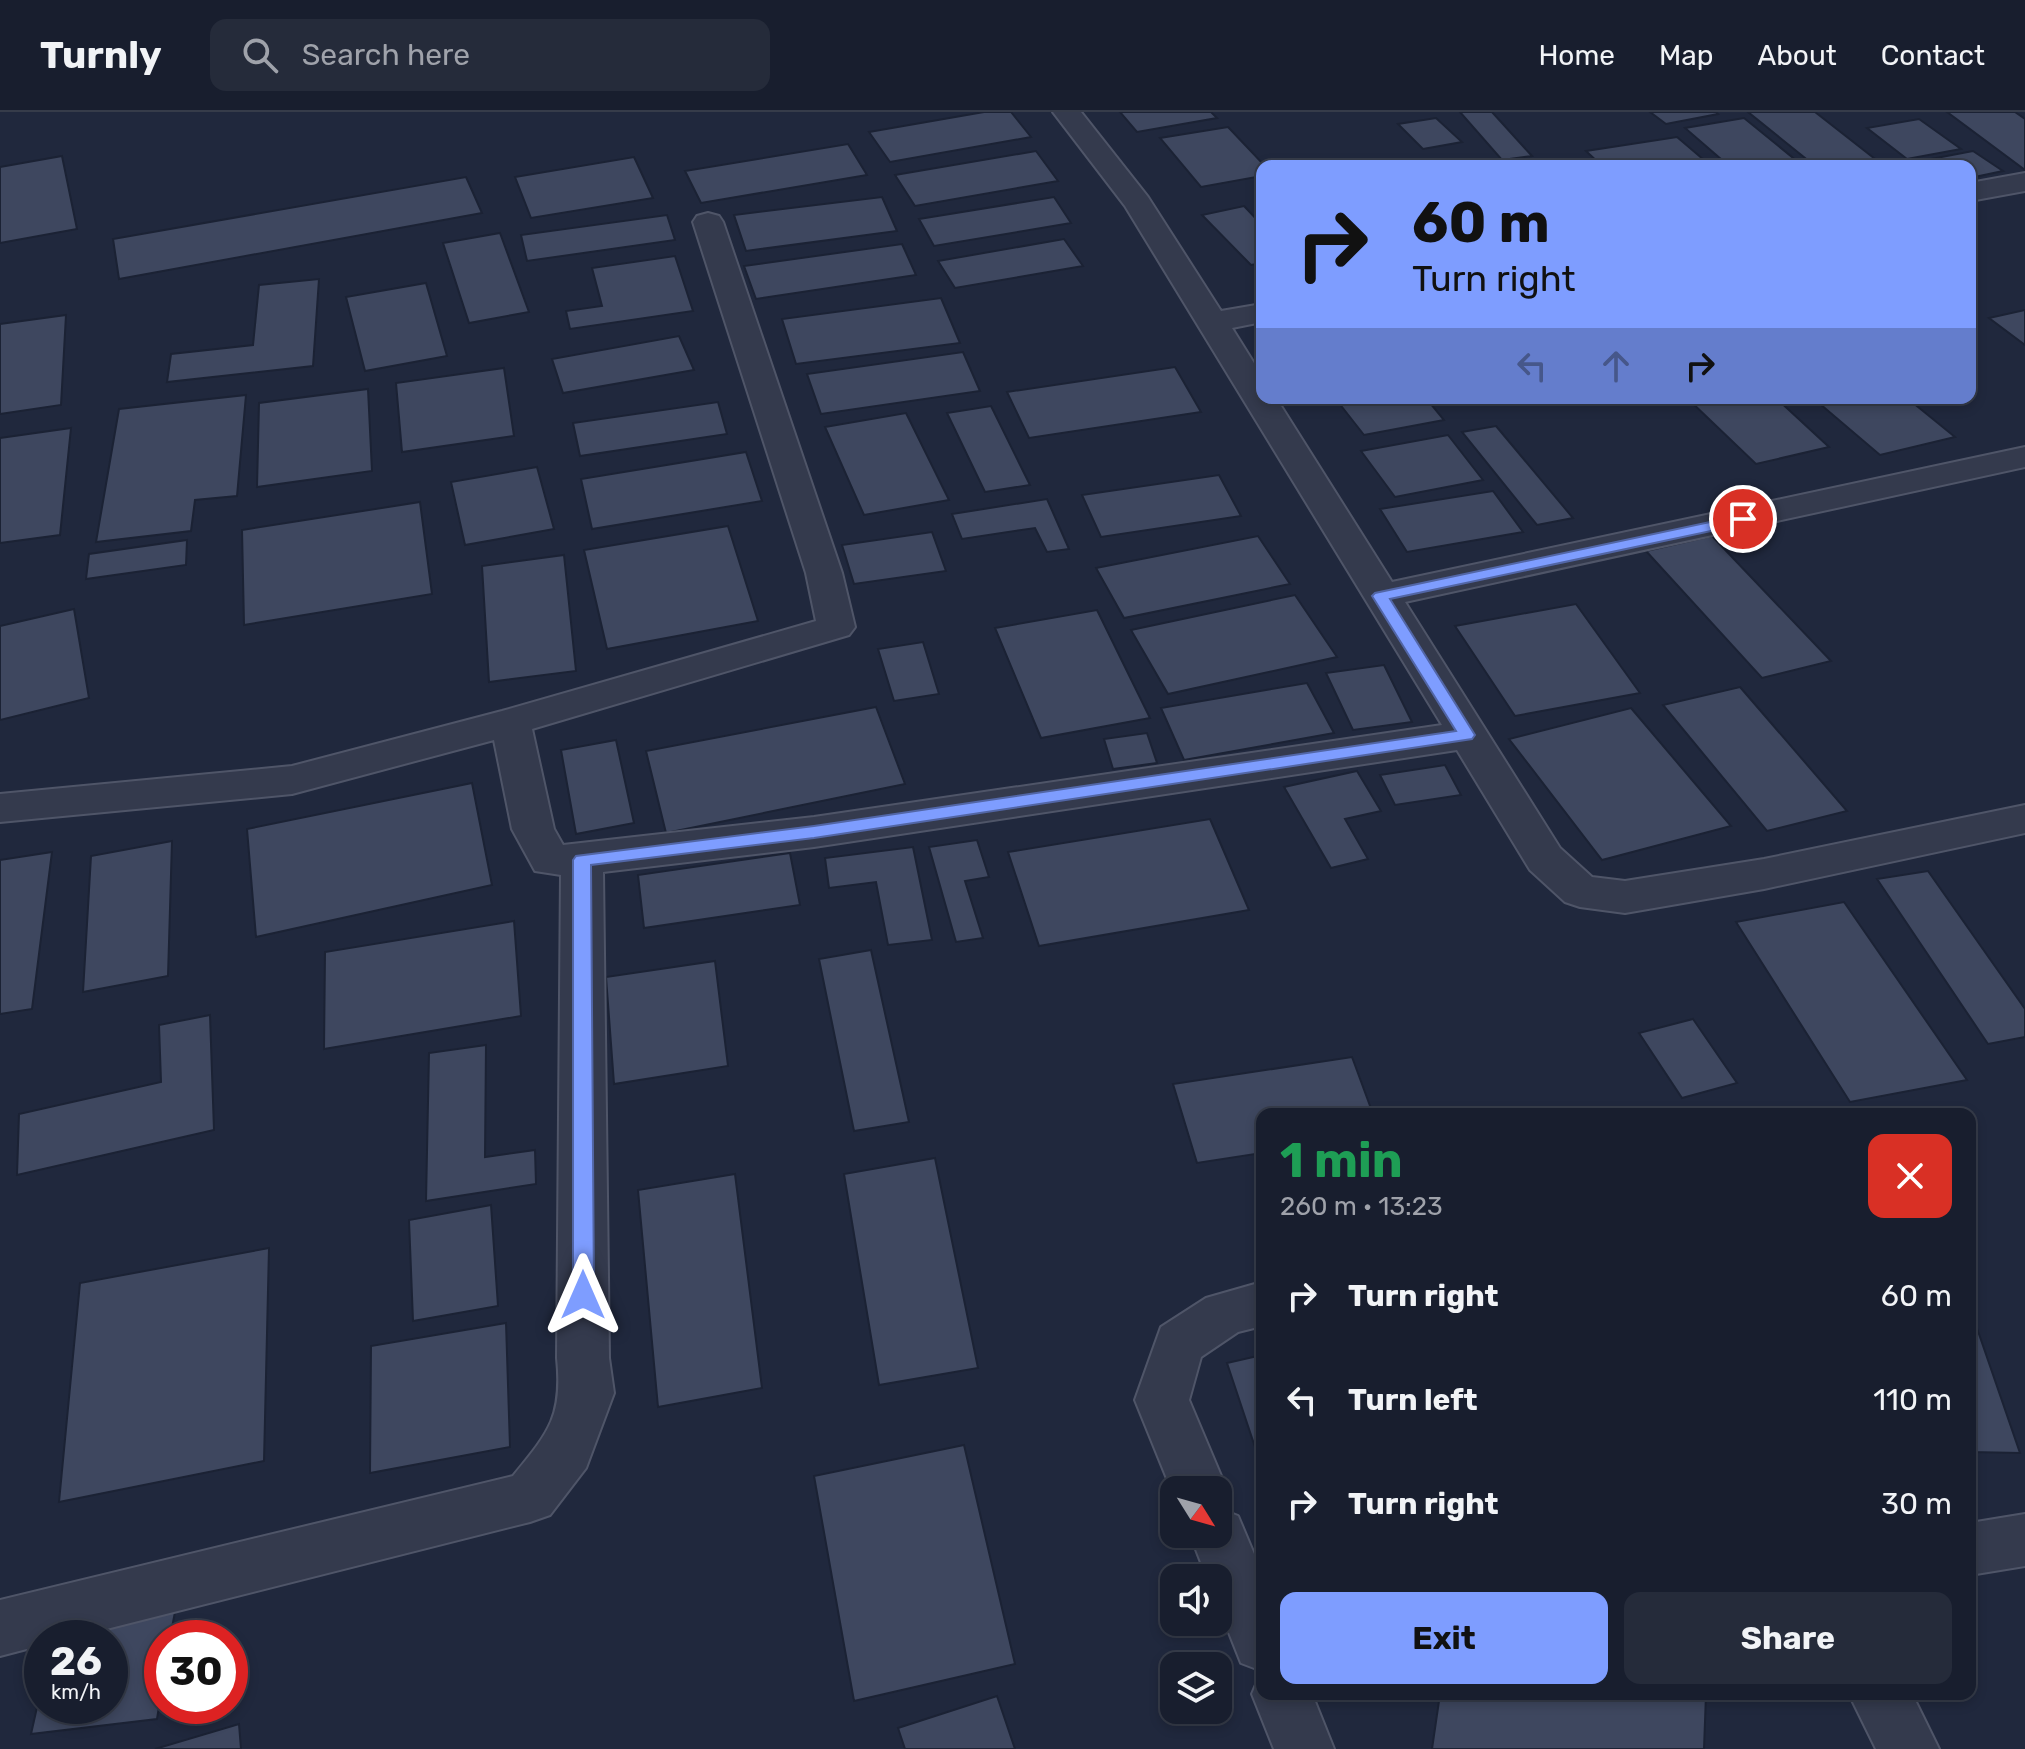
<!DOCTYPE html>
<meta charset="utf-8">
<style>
body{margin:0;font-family:Rubik,sans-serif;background:#252b3a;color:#f1f3f6;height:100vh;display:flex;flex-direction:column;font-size:30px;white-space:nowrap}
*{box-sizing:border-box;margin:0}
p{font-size:26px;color:#9fa2aa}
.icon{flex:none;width:44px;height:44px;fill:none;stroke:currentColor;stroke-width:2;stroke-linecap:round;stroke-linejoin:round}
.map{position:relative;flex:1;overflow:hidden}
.side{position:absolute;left:1256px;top:996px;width:720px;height:592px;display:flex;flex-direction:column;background:#181e2e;border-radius:16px;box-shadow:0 4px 12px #0003,0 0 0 2px #363c4a}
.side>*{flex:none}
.guide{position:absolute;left:1256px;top:48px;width:720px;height:244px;border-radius:16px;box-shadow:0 4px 12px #0003,0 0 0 2px #363c4a;background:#7e9dff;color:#111;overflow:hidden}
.needle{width:52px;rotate:127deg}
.fabs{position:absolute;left:1160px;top:1364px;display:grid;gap:16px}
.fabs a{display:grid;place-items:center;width:72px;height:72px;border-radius:16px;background:#181e2e;box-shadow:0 4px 12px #0003,0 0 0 2px #363c4a;font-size:40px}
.speed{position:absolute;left:24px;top:1508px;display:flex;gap:16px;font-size:40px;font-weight:700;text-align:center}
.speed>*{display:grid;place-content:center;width:104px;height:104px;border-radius:50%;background:#181e2e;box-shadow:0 4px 12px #0003,0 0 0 2px #363c4a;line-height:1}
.speed small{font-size:20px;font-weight:400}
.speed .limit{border:12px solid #d22;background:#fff;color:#111}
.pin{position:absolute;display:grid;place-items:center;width:68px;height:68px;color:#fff;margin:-34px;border:4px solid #fff;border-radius:50%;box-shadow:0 2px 8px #0007}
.me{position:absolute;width:88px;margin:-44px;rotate:0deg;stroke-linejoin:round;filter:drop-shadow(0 0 6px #0008)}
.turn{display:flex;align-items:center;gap:28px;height:168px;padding:0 24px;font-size:36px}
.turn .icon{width:104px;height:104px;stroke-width:2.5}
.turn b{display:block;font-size:56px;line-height:68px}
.lanes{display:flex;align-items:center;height:76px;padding:0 24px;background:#0003;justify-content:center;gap:40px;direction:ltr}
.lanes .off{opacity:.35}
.round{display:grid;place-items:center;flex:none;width:84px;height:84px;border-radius:16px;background:#252b3a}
.summary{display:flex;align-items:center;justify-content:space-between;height:136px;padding:0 24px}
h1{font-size:48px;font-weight:700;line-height:60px;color:#1e9e55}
.action{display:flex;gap:16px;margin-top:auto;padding:16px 24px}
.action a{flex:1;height:92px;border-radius:16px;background:#7e9dff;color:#111;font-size:32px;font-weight:700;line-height:92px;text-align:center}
.action a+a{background:#252b3a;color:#f1f3f6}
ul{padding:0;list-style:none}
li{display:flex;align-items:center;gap:24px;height:104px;padding:0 24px}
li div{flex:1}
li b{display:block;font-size:30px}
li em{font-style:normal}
header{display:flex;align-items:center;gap:48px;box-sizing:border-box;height:112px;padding:0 40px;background:#181e2e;border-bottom:2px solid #363c4a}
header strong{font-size:38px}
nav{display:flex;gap:44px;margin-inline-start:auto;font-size:28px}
.search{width:560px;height:72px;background:#252b3a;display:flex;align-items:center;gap:20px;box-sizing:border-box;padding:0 28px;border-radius:16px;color:#9fa2aa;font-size:30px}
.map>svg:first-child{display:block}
.building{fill:#3e475f;stroke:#1b2234;stroke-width:2}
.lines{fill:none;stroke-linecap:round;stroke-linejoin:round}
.street-casing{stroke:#4f5568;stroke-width:4}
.street{fill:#343a4d;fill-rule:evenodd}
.route{fill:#7e9dff;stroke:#5266a6;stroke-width:2}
</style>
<header>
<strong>Turnly</strong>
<div class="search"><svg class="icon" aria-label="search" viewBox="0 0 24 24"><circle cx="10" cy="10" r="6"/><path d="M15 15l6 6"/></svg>Search here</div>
<nav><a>Home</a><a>Map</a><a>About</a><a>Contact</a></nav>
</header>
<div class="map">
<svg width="2025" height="1637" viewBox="0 0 2025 1637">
<rect width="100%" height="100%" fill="#20283d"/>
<g class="building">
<path d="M984,0H1011L1031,25L890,50L869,20Z"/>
<path d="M1120,0H1211L1217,6L1137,20Z"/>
<path d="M1460,0H1492L1532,44L1502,48Z"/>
<path d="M1650,0H1716L1718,2L1666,12Z"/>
<path d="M1748,0H1815L1884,54H1815Z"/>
<path d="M1947,0H2015L2025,7V58Z"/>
<path d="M1436,6L1462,30L1423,37L1398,12Z"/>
<path d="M1744,6L1803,54H1729L1685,16Z"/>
<path d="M1919,7L1961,37L1907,47L1867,16Z"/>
<path d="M1228,15L1265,54H1262V64L1201,75L1160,26Z"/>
<path d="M1677,25L1711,54H1602L1586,39Z"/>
<path d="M848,32L867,63L701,91L685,59Z"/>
<path d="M1036,39L1058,69L915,94L895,63Z"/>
<path d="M1973,39L2003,59L1970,66V54H1915L1910,51Z"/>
<path d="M62,44L77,117L0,131V55Z"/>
<path d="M634,45L653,86L531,106L515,65Z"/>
<path d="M466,65L482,101L119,167L113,127Z"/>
<path d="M882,85L897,119L746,139L734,103Z"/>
<path d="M1054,85L1071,111L934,134L919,107Z"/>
<path d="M1244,94L1262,113V151L1251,153L1202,103Z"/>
<path d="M667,103L675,128L527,149L521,123Z"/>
<path d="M500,121L529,200L469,211L443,131Z"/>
<path d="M1064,127L1083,154L955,176L938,149Z"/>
<path d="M902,132L916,163L756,187L744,154Z"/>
<path d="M675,144L693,199L570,217L566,199L602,194L592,156Z"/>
<path d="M319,167L313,254L167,270L171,242L253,233L259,173Z"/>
<path d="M426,171L447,244L365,259L346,185Z"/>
<path d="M941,186L960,231L796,252L782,207Z"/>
<path d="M2025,198V233L1989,206Z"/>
<path d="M66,203L61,293L0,302V212Z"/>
<path d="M679,224L694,258L563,281L552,247Z"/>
<path d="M963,240L980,279L821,302L807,262Z"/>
<path d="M1175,255L1201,300L1029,326L1007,280Z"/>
<path d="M504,256L514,324L402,340L396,271Z"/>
<path d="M368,277L372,359L257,375L259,291Z"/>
<path d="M246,283L237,384L195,388L191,419L96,430L119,297Z"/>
<path d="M1335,286H1426L1444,308L1364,323Z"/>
<path d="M1687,286H1776L1829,335L1756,352Z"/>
<path d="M1813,286H1907L1955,325L1880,343Z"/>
<path d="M718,290L727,322L580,344L573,311Z"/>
<path d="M991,294L1030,373L985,380L947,301Z"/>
<path d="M906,301L949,388L864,403L825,315Z"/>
<path d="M1496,314L1573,406L1537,413L1462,320Z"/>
<path d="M71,316L60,423L0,431V326Z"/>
<path d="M1448,323L1483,368L1395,385L1361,339Z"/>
<path d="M746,340L762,389L592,417L581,367Z"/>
<path d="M537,355L554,417L465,433L451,370Z"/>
<path d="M1219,363L1241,404L1101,425L1082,383Z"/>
<path d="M1493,379L1523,420L1407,440L1380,397Z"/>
<path d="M1047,387L1069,437L1047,440L1035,416L962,427L952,402Z"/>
<path d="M420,390L432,482L244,513L242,418Z"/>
<path d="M728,414L758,509L607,537L584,438Z"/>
<path d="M932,420L946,459L854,472L842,433Z"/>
<path d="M1258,424L1290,472L1124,506L1096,456Z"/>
<path d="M1712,424L1831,549L1762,566L1646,439Z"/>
<path d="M187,428L186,453L86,467L89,442Z"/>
<path d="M564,443L576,559L489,570L482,454Z"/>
<path d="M1295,483L1337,545L1168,582L1131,518Z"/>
<path d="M1576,492L1640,581L1515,604L1455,514Z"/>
<path d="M74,497L89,586L0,608V514Z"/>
<path d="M1097,498L1150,606L1041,626L995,516Z"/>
<path d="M923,530L939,582L894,589L878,537Z"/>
<path d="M1384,553L1412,610L1353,618L1326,561Z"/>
<path d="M1307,571L1334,621L1184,648L1161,596Z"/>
<path d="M1740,575L1847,699L1767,719L1663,593Z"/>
<path d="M876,595L905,672L666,721L646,639Z"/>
<path d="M1631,596L1731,714L1602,748L1509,627Z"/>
<path d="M1147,621L1157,651L1113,657L1104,627Z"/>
<path d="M616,628L634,711L576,722L561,638Z"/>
<path d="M1445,653L1461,683L1395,693L1380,663Z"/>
<path d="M1357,659L1381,699L1345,707L1368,747L1331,756L1284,675Z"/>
<path d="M472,671L492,773L256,825L247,717Z"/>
<path d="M1210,707L1249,798L1039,834L1008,740Z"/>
<path d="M977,728L989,765L965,769L983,826L956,830L929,735Z"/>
<path d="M172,729L168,864L83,880L91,744Z"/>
<path d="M913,735L932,828L888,833L876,770L829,776L825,746Z"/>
<path d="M52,740L32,897L0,902V748Z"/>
<path d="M790,741L800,793L644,816L638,763Z"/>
<path d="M1928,759L2025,897V925L1988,932L1877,767Z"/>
<path d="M1844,790L1967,968L1850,990L1736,810Z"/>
<path d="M514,809L521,904L324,937L325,840Z"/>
<path d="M871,838L909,1010L854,1019L819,847Z"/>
<path d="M715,849L728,954L614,972L606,865Z"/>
<path d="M210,903L214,1018L17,1063L19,1002L161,970L159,913Z"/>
<path d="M1693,907L1737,971L1682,986L1639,921Z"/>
<path d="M486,933L485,1045L535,1038L536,1072L426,1089L429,941Z"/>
<path d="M1352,945L1373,1002H1262V1041L1197,1051L1173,972Z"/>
<path d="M935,1046L978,1256L879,1273L844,1062Z"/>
<path d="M735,1062L762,1276L658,1295L638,1078Z"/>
<path d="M491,1093L498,1194L413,1209L409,1108Z"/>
<path d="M269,1136L264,1349L59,1390L80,1171Z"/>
<path d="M1970,1196L2020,1341L1970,1340Z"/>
<path d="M506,1211L510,1335L370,1361L371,1234Z"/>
<path d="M1262,1243V1343L1258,1344L1227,1251Z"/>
<path d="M964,1333L1015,1552L854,1589L814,1364Z"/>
<path d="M175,1500L170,1526H162V1577L157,1607L31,1622L42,1573V1594H110V1526H52Z"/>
<path d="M1440,1582H1706L1704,1637H1432Z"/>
<path d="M997,1584L1015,1637H905L898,1616Z"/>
<path d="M239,1612L241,1637H155Z"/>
</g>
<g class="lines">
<g class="street-casing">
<g id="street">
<path d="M1053,0H1081L1148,85L1221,199L1262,192V210L1232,216L1262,264V286H1276L1392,470L2025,335V355L1405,490L1560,736L1592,765L1625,769L1764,747L2025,693V721L1764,777L1625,801L1580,795L1565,790L1530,758L1457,638L814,735L603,760L609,1246L614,1281L586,1356L550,1403L530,1410L71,1526H42V1533L0,1544V1488L513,1364C549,1320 563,1304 557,1246L561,763L535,759L512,717L494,628L292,682L0,710V682L292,654L502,599L816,509L806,461L693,110L697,104L708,101L719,104L723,110L842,461L855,515L849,523L532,617L554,717L563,733L814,705L1442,613L1125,94Z"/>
<path d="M2025,61V79L1970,89V71Z"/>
<path d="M1262,1170V1214L1238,1220L1201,1245L1189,1288L1227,1378L1218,1396L1238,1404L1262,1461V1559L1241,1551L1218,1493V1466H1207L1190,1422H1218V1378H1174V1384L1135,1288L1161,1215L1206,1186Z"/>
<path d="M2025,1402V1454L1970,1463V1411Z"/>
<path d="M1261,1561L1262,1582H1312L1334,1637H1274L1252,1582Z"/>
<path d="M1849,1582H1912L1939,1637H1876Z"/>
</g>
</g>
<use href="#street" class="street"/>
</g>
<path class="route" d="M1743,403L1749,404V411L1390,487L1475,623L1472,627L814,726L591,753L594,1183L591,1189L583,1192L576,1189L573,1183V748L576,744L814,714L1456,619L1372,484L1375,481Z"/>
</svg>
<div class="fabs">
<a><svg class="needle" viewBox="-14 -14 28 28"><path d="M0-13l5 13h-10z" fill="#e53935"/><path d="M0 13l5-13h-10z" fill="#9fa2aa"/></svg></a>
<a><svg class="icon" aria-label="sound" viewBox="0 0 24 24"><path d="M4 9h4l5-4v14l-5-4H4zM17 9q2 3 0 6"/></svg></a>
<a><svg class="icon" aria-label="layers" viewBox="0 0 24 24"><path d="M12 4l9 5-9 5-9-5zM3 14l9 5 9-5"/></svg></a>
</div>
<div class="speed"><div>26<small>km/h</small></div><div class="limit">30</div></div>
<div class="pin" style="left:1743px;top:407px;background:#d93025"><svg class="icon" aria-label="arrive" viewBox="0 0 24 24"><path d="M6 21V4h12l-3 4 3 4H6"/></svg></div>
<svg class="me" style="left:583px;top:1183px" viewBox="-20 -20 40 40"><path d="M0-17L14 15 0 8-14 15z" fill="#7e9dff" stroke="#fff" stroke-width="4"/></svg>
<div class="guide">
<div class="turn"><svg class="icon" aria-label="right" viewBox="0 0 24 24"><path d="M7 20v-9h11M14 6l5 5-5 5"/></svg><div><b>60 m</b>Turn right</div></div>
<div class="lanes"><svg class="icon off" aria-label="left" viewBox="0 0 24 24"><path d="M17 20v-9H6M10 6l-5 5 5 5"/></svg><svg class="icon off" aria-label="ahead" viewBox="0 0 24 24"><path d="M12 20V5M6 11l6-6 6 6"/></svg><svg class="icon" aria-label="right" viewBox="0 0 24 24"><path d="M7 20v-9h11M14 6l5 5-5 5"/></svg></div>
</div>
<section class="side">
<div class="summary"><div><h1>1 min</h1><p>260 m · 13:23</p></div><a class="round" style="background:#d93025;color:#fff"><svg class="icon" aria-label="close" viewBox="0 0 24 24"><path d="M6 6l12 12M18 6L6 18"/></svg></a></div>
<ul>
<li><svg class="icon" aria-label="right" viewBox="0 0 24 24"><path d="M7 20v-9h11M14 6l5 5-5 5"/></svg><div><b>Turn right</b></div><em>60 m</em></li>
<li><svg class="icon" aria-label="left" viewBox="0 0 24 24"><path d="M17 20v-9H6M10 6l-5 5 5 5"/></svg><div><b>Turn left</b></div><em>110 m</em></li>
<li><svg class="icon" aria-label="right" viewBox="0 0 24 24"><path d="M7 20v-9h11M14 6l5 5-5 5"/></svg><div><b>Turn right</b></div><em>30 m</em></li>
</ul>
<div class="action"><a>Exit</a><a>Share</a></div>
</section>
</div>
